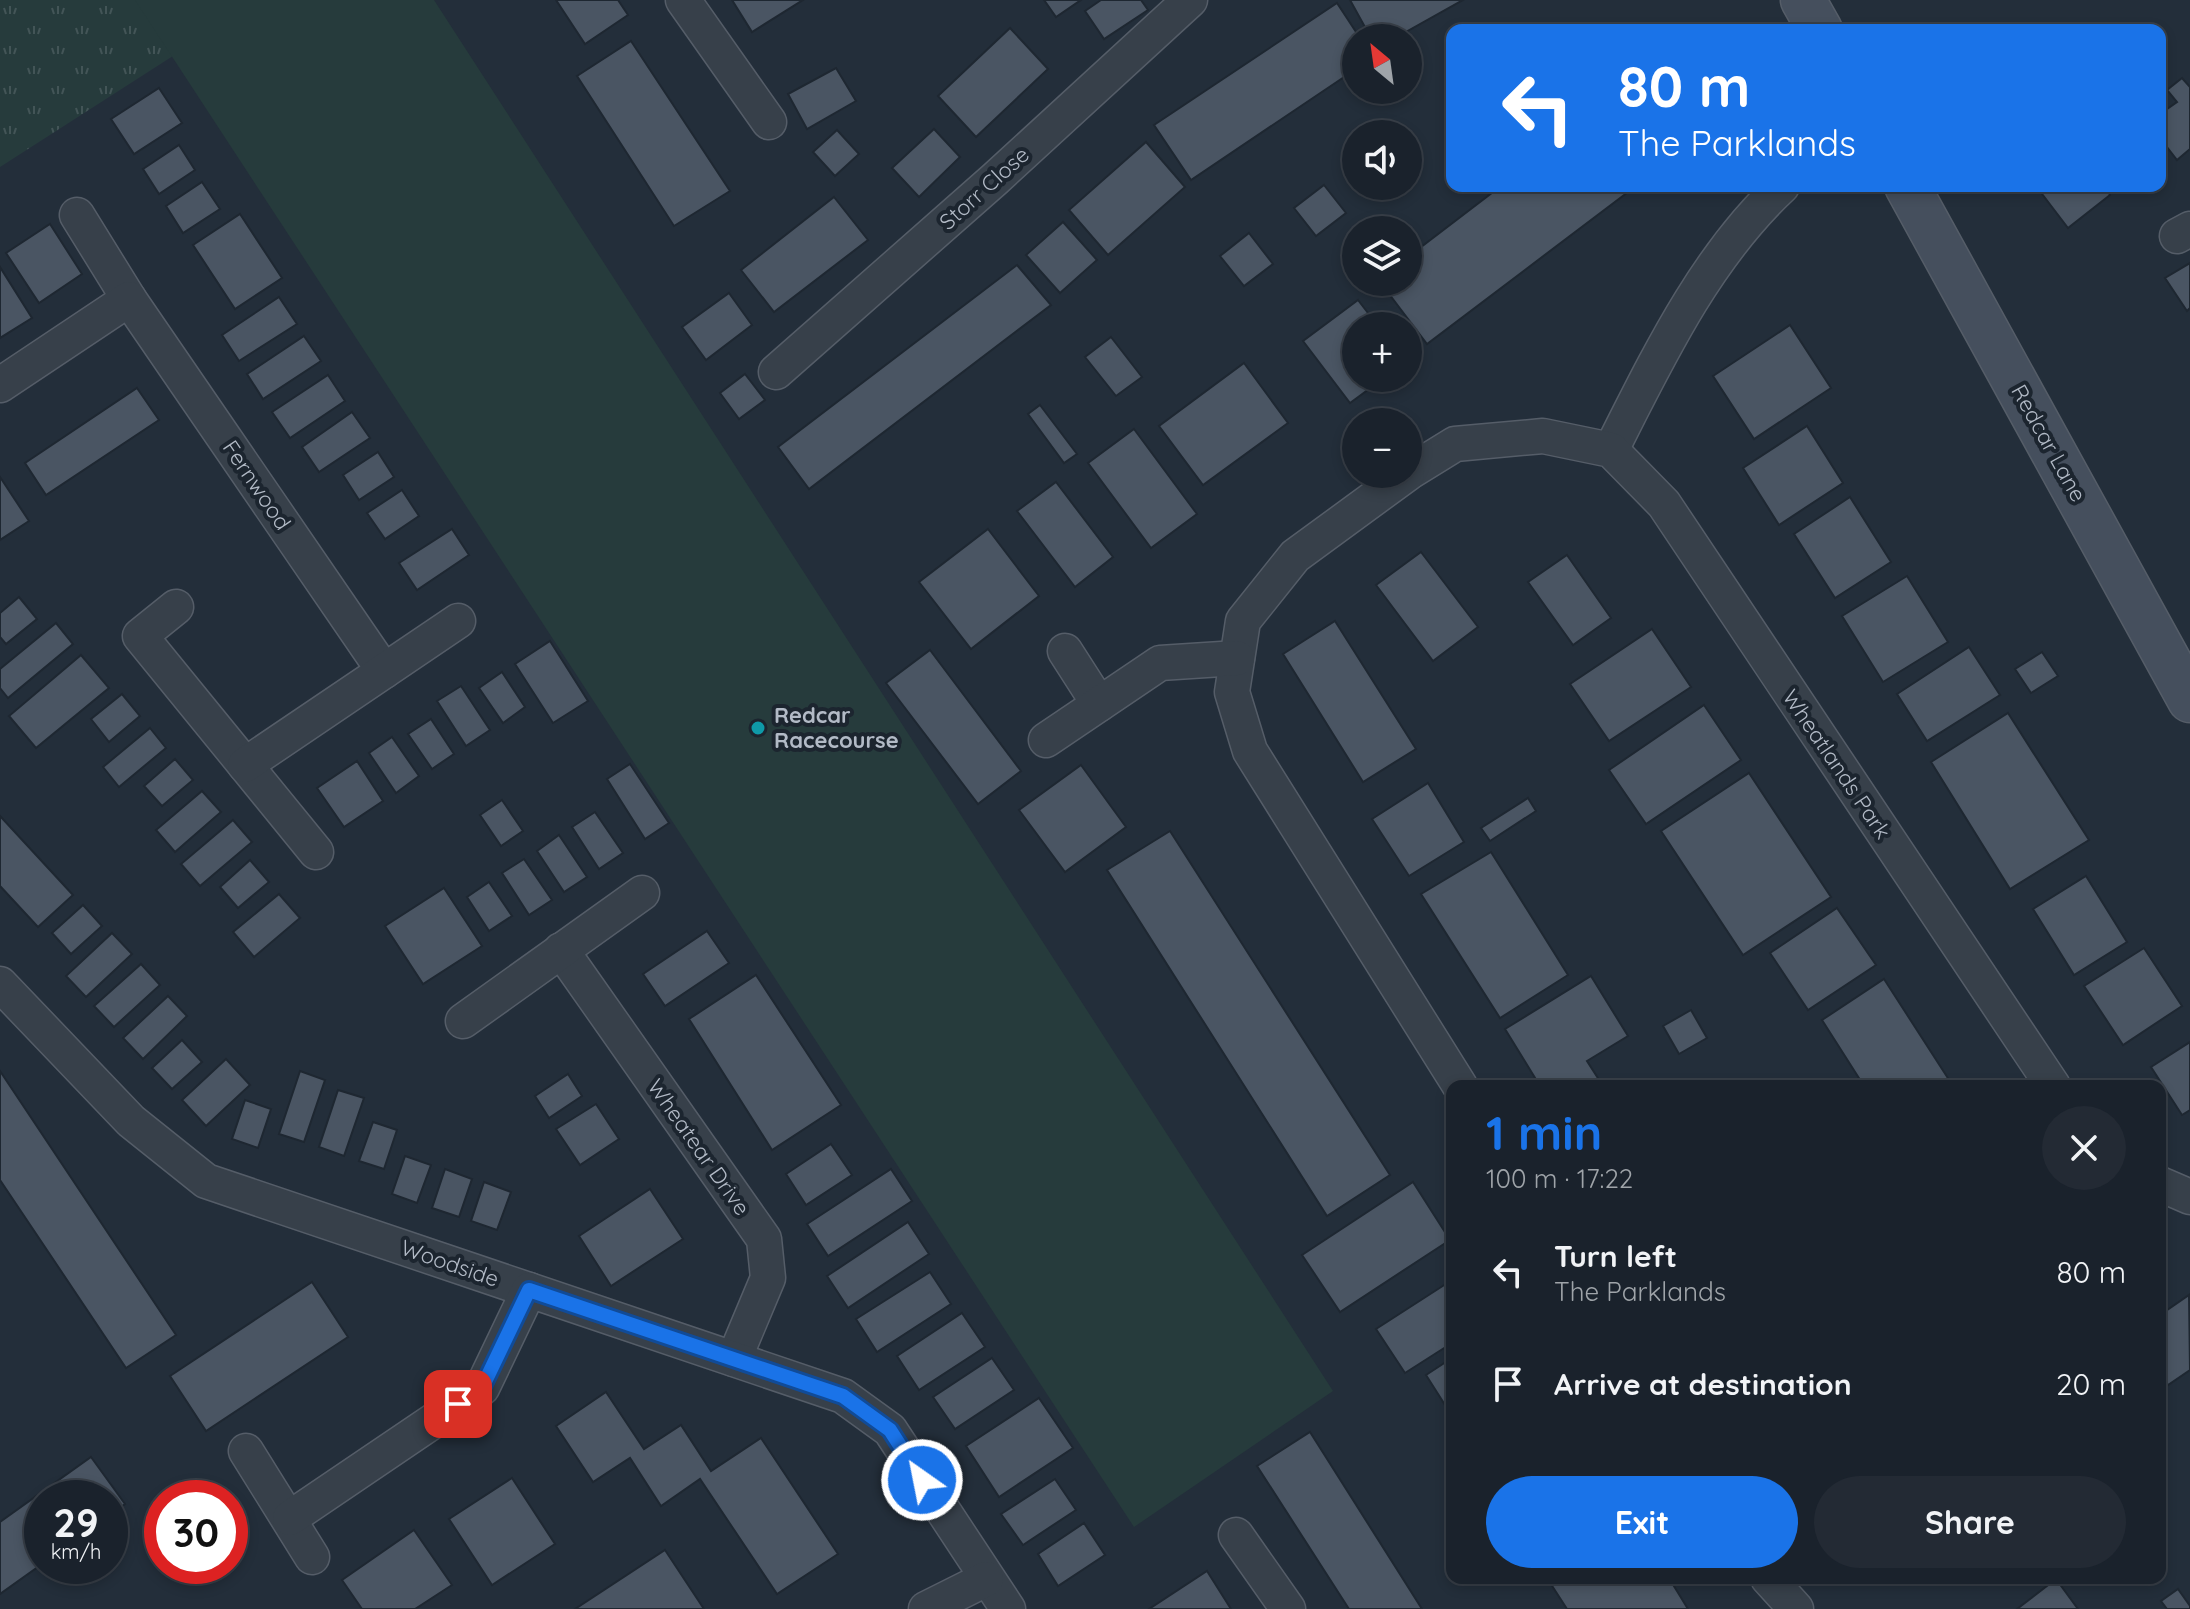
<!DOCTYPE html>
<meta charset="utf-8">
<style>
body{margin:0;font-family:Quicksand,sans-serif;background:#232a34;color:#f1f3f6;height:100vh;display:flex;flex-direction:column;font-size:30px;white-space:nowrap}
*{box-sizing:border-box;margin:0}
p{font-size:26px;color:#9fa4a9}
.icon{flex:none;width:44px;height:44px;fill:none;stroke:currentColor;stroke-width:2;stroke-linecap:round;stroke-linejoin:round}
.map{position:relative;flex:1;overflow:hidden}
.details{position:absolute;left:1446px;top:1080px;width:720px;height:504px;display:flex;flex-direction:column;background:#1a222c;border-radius:16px;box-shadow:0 4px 12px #0003,0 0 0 2px #383f48}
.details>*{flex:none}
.guide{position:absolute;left:1446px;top:24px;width:720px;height:168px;border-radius:16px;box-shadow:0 4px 12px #0003,0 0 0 2px #383f48;background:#1a73e8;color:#fff;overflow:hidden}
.needle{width:52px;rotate:331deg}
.tools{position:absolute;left:1342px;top:24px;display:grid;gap:16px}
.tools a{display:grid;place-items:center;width:80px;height:80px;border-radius:50%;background:#1a222c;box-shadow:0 4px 12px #0003,0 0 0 2px #383f48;font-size:40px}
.speed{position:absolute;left:24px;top:1480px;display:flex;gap:16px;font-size:40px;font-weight:700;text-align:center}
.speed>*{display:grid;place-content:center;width:104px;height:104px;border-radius:50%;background:#1a222c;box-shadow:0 4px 12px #0003,0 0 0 2px #383f48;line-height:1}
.speed small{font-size:20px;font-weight:400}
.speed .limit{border:12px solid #d22;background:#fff;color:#111}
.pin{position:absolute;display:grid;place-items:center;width:68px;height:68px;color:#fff;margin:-34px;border-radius:16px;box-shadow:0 4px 12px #0006}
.me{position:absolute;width:88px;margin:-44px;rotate:327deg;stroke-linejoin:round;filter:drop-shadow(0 0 6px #0008)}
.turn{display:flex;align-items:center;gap:28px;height:168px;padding:0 40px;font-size:36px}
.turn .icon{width:104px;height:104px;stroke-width:2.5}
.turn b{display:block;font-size:56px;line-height:68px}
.round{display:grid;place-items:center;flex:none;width:84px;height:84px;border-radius:42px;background:#232a34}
.overview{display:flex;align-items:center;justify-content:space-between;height:136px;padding:0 40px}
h1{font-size:48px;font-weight:800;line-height:60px;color:#1a73e8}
.action{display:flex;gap:16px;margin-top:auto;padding:16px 40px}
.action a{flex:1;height:92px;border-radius:48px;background:#1a73e8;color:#fff;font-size:32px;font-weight:800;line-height:92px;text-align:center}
.action a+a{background:#232a34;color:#f1f3f6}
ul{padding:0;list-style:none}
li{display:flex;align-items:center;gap:24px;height:112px;padding:0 40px}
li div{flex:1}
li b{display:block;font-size:30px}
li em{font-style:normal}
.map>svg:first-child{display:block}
.grass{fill:url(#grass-tufts)}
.green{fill:#263b3c}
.building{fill:#4a5563;stroke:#1e2731;stroke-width:2}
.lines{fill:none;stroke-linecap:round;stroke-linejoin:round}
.minor-casing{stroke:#555d68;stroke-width:37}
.secondary-casing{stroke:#555d68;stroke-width:47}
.minor{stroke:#37404a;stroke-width:34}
.secondary{stroke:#454f5d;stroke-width:44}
.route-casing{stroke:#114b97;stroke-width:20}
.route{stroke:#1a73e8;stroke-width:14}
.culture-dot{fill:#0f9aa8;stroke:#1c252f;stroke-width:3}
.labels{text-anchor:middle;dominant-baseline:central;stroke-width:8;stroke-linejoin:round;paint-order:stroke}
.street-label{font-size:22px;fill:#b2bac6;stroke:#1c252f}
.poi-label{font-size:22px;font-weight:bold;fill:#b2bac6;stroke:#1c252f;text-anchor:start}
</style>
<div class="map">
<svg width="2190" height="1609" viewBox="0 0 2190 1609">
<defs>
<pattern id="grass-tufts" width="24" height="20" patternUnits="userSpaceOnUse" patternTransform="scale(2)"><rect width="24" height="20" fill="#263b3c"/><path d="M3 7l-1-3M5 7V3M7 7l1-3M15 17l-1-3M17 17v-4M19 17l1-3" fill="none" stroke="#435557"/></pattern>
</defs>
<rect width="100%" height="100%" fill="#232e3a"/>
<path class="grass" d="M0,0H160L190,45L0,167Z"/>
<path class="green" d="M135,0H434L1333,1391L1134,1527Z"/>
<g class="building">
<path d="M556,0H618L628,15L585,44Z"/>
<path d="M732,0H803L752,32Z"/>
<path d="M1044,0H1081L1056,17Z"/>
<path d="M1101,0H1141L1148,10L1104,39L1085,11Z"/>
<path d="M1350,0H1463L1395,38H1371Z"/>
<path d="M1337,3L1360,38H1356V69L1191,180L1154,125Z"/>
<path d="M1010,28L1048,69L976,137L938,96Z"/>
<path d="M631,41L730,191L674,226L577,76Z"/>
<path d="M836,68L856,101L807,129L788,94Z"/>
<path d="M2182,78L2190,87V149L2177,160L2160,138V114L2177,102L2167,90Z"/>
<path d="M159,88L182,123L134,154L111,119Z"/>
<path d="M934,129L960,157L919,197L892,168Z"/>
<path d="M837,130L859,154L835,176L813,152Z"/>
<path d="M1146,142L1185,187L1108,255L1069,210Z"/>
<path d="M179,145L195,170L159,194L143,169Z"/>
<path d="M202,182L220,209L183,233L166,206Z"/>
<path d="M1324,185L1346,213L1316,236L1294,208Z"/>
<path d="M1501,186H1636L1427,344L1380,282H1408V257Z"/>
<path d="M2036,186H2105L2110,195L2068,228Z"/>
<path d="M834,197L868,240L774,312L741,270Z"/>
<path d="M240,214L282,278L235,309L193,245Z"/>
<path d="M1063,222L1097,260L1060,293L1026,255Z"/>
<path d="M50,224L82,274L39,303L6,253Z"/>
<path d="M1249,233L1273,264L1244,286L1220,256Z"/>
<path d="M2190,263V308L2187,311L2165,278Z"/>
<path d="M1017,265L1051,305L809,489L778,447Z"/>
<path d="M0,267L32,318L0,338Z"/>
<path d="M729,293L752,325L706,360L682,327Z"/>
<path d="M279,297L297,324L239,361L222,335Z"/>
<path d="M1358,300L1378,326H1356V378H1384L1350,403L1303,341Z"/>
<path d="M1790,325L1831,388L1754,439L1713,376Z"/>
<path d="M304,336L321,361L263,399L247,374Z"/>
<path d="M1111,337L1142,377L1116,396L1085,357Z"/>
<path d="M1244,363L1288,423L1203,485L1159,426Z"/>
<path d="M745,374L765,400L739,419L720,393Z"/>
<path d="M328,375L345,401L290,438L272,412Z"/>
<path d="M137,388L159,420L46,495L25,463Z"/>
<path d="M1040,405L1077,454L1064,463L1028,414Z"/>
<path d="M352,412L370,438L319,472L302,447Z"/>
<path d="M1807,426L1843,483L1779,525L1743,468Z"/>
<path d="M1134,429L1197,514L1151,548L1088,463Z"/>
<path d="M378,452L394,477L359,500L343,475Z"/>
<path d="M0,477L29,521L0,540Z"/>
<path d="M1056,482L1113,557L1075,587L1017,511Z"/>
<path d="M402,490L419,516L385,539L367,513Z"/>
<path d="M1850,497L1891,562L1835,598L1794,534Z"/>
<path d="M452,529L469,555L417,590L399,563Z"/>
<path d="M988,529L1039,596L971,649L919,582Z"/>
<path d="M1421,552L1478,627L1433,661L1376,585Z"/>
<path d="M1567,555L1611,618L1573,645L1528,582Z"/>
<path d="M1907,576L1948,642L1883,682L1842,616Z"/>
<path d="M19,597L37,619L6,644L0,637V613Z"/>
<path d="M1335,621L1416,749L1363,782L1283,654Z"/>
<path d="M56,623L73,644L8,698L0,688V669Z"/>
<path d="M1652,629L1691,687L1609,741L1570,684Z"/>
<path d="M550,641L588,701L553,723L515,664Z"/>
<path d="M1969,647L2000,695L1927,741L1897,694Z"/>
<path d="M930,650L1021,771L978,804L886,683Z"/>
<path d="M2042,652L2058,676L2031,693L2015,669Z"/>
<path d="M81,655L109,688L36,748L9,716Z"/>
<path d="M502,672L525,707L503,723L479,688Z"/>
<path d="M461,686L490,730L466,746L437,701Z"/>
<path d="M122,694L140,716L109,742L91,719Z"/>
<path d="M1704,705L1741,760L1646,824L1609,770Z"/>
<path d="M2008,713L2089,840L2010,889L1931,762Z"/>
<path d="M431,719L454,754L432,769L408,734Z"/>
<path d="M150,728L166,748L119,787L103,767Z"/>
<path d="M392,737L419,776L396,793L369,753Z"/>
<path d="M175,759L193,780L162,806L144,786Z"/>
<path d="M357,761L383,801L344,827L317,788Z"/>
<path d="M630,764L669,823L645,839L607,779Z"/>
<path d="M1081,765L1126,827L1065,872L1019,810Z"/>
<path d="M1749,773L1831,897L1743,955L1661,831Z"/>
<path d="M1428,783L1464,842L1409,876L1372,819Z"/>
<path d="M202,791L221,812L175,852L156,830Z"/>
<path d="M1528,798L1536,811L1490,841L1481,828Z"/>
<path d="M502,800L523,831L501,846L480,815Z"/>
<path d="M595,812L623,853L599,869L572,827Z"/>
<path d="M0,816L73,895L38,927L0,886Z"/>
<path d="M233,820L252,842L200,886L181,864Z"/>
<path d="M1170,831L1390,1175L1327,1216L1107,870Z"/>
<path d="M559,835L587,877L564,892L537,851Z"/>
<path d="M1491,852L1568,975L1500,1018L1421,894Z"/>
<path d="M524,859L552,900L529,915L502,873Z"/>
<path d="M250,860L269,882L238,908L220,887Z"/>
<path d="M2086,876L2127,942L2074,975L2033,909Z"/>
<path d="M489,882L512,916L489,931L467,897Z"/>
<path d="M444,888L482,946L423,984L385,926Z"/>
<path d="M279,894L300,918L254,957L233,932Z"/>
<path d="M83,905L102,926L71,954L52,933Z"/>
<path d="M1837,908L1876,965L1808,1010L1770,953Z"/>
<path d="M707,931L729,963L665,1006L643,974Z"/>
<path d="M112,933L132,954L86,997L66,976Z"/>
<path d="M2144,948L2182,1006L2123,1045L2084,986Z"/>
<path d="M141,964L160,985L114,1027L94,1006Z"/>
<path d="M756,975L841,1105L772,1150L689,1019Z"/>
<path d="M1591,976L1628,1036L1587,1061L1603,1086H1540L1505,1029Z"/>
<path d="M1884,979L1953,1086H1864L1822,1020Z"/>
<path d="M168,996L187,1016L143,1059L123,1038Z"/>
<path d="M1691,1010L1707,1038L1679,1054L1663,1026Z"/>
<path d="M182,1040L202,1062L172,1089L152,1068Z"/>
<path d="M2190,1042V1110L2182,1115L2151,1067Z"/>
<path d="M226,1059L250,1085L206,1126L182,1100Z"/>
<path d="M0,1071L176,1335L126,1368L0,1180Z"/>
<path d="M300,1071L325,1080L304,1142L279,1134Z"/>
<path d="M568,1074L582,1096L549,1118L535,1096Z"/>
<path d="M338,1090L364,1098L344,1156L319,1147Z"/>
<path d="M245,1100L271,1109L258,1148L232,1139Z"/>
<path d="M596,1104L619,1139L580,1165L556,1129Z"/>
<path d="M373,1122L397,1130L384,1169L359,1161Z"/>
<path d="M831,1144L852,1175L806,1205L786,1174Z"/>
<path d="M405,1156L431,1165L417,1203L392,1194Z"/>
<path d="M445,1169L472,1179L459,1217L432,1208Z"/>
<path d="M891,1169L912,1201L828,1256L807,1224Z"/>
<path d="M484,1182L511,1192L497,1230L471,1221Z"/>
<path d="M1413,1182L1450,1240L1340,1312L1302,1255Z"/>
<path d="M650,1189L683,1239L611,1286L579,1236Z"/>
<path d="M908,1222L929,1254L848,1308L827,1276Z"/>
<path d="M930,1272L951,1304L877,1352L856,1319Z"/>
<path d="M1452,1280V1343L1405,1373L1376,1329Z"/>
<path d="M312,1282L348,1337L206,1431L170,1376Z"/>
<path d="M2189,1295L2190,1370L2168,1385L2160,1373V1315Z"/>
<path d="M962,1313L985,1347L919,1390L897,1356Z"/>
<path d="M992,1358L1014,1390L955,1429L933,1397Z"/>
<path d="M1452,1358V1416L1426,1375Z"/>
<path d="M606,1392L644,1449L681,1425L711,1471L761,1438L838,1554L777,1594L700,1479L661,1506L630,1458L593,1482L556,1426Z"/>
<path d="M1039,1398L1073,1448L999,1497L966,1446Z"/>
<path d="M1310,1432L1422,1609H1349L1257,1466Z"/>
<path d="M91,1457L125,1504L110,1515V1498H42V1564L0,1594V1522Z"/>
<path d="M512,1478L555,1544L492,1585L449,1519Z"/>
<path d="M1055,1479L1076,1510L1023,1545L1001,1514Z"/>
<path d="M1084,1523L1105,1555L1058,1586L1038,1554Z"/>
<path d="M414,1530L452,1585L415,1609H362L342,1580Z"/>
<path d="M665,1550L704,1609H575Z"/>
<path d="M1207,1571L1231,1609H1149Z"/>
<path d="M1547,1578H1669L1688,1609H1567Z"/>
<path d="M2056,1579L2078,1609H2017Z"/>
<path d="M2178,1589L2190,1606V1609H2167L2161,1601Z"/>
</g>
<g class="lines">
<g class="minor-casing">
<g id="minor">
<path d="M683,0L769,122"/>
<path d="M77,215L129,299"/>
<path d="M2177,236L2190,229"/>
<path d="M776,372L995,179L1190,0"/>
<path d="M0,385L129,299L384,671"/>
<path d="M1611,450C1658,357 1705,258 1782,186"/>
<path d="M1408,473L1455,444L1543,436L1611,450L1664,504L2053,1086"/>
<path d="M1407,474L1295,556L1243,621L1232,692L1250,751L1460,1086"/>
<path d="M176,607L140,636L316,852"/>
<path d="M1065,651L1099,704"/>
<path d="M1046,740L1160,663L1237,658"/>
<path d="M245,765L458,621"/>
<path d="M561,950L764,1239L768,1278L734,1359"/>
<path d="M0,984L131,1121L206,1181L843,1396L890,1430L1008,1609"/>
<path d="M463,1021L642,893"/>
<path d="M2160,1184L2190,1197"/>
<path d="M246,1451L312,1557"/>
<path d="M290,1518L482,1388L529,1290"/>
<path d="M1236,1535L1288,1609"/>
<path d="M1768,1578L1796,1609"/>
<path d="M926,1609L986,1579"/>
</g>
</g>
<g class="secondary-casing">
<g id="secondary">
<path d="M1803,0L1820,30"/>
<path d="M1907,186L2190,700"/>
</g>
</g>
<use href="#minor" class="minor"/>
<use href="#secondary" class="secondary"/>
</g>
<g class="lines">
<g class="route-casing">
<path id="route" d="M458,1404L482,1388L529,1290L843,1396L890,1430L922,1480"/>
</g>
<use href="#route" class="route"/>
</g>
<circle class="culture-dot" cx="758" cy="728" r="8"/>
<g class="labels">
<g class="street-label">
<text transform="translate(984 188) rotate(-42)">Storr Close</text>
<text transform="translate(2049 443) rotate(61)">Redcar Lane</text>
<text transform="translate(257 485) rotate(56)">Fernwood</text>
<text transform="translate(1837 764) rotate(56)">Wheatlands Park</text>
<text transform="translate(699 1147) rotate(55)">Wheatear Drive</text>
<text transform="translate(450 1263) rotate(19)">Woodside</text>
</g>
<g class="poi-label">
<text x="774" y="715">Redcar<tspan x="774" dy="25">Racecourse</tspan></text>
</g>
</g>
</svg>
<div class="tools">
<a><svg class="needle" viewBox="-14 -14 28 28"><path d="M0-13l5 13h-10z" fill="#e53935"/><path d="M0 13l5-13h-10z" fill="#9fa4a9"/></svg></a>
<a><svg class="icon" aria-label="sound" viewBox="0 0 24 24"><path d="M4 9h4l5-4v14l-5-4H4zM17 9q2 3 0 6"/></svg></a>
<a><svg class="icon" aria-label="layers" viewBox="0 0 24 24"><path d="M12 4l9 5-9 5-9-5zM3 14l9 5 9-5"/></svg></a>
<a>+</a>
<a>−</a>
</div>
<div class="speed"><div>29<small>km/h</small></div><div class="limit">30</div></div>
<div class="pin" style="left:458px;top:1404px;background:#d93025"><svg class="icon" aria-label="arrive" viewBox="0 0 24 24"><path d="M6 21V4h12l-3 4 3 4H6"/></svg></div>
<svg class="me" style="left:922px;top:1480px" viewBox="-20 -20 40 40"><circle r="17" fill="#1a73e8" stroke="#fff" stroke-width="3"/><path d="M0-11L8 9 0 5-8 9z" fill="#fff"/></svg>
<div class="guide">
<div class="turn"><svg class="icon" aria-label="left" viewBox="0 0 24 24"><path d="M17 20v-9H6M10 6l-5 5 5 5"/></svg><div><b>80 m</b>The Parklands</div></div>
</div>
<section class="details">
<div class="overview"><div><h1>1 min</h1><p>100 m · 17:22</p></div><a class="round"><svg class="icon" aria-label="close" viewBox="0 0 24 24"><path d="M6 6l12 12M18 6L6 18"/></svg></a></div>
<ul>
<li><svg class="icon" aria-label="left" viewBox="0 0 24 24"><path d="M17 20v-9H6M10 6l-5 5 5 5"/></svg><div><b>Turn left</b><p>The Parklands</p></div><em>80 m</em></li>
<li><svg class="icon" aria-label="arrive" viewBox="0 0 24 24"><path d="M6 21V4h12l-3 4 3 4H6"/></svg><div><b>Arrive at destination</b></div><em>20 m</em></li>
</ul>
<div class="action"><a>Exit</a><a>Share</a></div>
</section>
</div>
